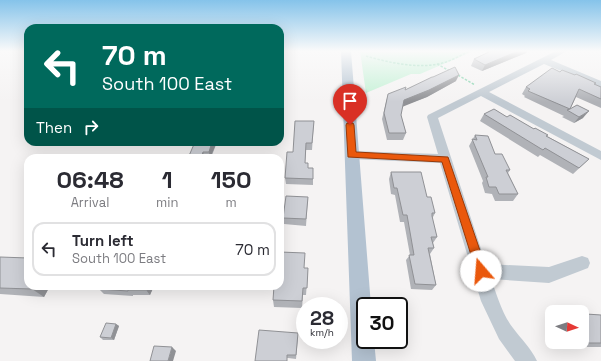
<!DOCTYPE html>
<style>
body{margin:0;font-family:"Space Grotesk",sans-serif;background:#f7f7f7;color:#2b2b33;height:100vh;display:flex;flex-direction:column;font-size:15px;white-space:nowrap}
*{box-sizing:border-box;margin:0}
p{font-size:13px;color:#7c7c81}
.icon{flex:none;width:22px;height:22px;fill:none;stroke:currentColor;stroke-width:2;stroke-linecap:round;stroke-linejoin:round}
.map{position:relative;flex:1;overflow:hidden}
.drawer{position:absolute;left:24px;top:154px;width:260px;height:136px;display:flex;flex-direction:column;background:#fff;border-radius:12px;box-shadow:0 4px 16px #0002}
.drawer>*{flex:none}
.banner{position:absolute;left:24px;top:24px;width:260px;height:122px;border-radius:12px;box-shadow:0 4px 16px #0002;background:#00695c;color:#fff;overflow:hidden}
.needle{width:26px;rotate:93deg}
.buttons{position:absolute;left:545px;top:305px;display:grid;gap:8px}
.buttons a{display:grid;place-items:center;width:44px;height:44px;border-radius:8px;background:#fff;box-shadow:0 4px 16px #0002;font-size:20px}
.speed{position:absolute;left:296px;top:297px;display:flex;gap:8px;font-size:20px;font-weight:700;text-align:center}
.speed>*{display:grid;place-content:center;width:52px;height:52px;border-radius:50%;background:#fff;box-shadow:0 4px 16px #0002;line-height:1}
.speed small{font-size:10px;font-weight:400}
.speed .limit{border:2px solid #111;border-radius:6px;background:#fff;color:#111}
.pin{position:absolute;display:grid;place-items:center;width:34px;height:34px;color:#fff;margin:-41px -17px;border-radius:50% 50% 50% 0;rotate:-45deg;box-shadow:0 0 4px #0007}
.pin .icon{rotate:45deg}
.me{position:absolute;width:44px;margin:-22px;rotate:342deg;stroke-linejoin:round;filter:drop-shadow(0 0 3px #0008)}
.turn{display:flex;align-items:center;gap:14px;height:84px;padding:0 12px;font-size:18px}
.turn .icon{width:52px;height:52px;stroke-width:2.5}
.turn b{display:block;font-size:28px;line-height:34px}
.then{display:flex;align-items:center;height:38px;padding:0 12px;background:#0003;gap:8px;font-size:15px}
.eta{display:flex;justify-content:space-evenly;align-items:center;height:68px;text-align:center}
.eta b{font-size:24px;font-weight:700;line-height:28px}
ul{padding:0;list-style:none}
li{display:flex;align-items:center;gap:12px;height:54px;margin:0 8px 6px;padding:0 4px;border:2px solid #e1e1e2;border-radius:12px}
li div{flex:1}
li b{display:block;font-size:15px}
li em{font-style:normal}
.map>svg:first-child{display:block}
.green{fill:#c3f1d5}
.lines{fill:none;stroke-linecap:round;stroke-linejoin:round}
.path{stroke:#7ad0a6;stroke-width:1.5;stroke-dasharray:2.5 1.5;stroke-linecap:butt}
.minor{fill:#c1cad2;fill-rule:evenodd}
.major{fill:#b3c2d1;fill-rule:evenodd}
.wall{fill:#b0b2b7}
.shaded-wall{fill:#909195}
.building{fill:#cdcfd5;stroke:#909195}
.route{fill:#ea580c;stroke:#983908}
</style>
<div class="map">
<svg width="601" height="361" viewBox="0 0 601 361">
<rect width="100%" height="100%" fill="#f5f3f3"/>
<path class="green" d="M360,51H474L420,74H411L366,93Z"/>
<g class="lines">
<g class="path">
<path d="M366,56C390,63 422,70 446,62C454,59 462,55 469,51"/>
<path d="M437,64L450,71"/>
<path d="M458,75L475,85"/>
</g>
<path class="minor" d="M556,51H567L551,60L601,81V87L544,64L489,92L601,151V160L481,96L438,118L486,264L549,267L582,256L588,258L590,263L588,268L549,283L491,279C497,295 502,314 513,328C521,339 531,348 537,361H515L499,339L481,301L440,163L352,159L348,158L346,155L348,152L352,151L438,154L427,117L428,115Z"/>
<path class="major" d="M341,51H351L371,306H365V340H374L376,361H352Z"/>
</g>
<g class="wall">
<path d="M487,51H527L526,53L482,71L471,66L474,59L486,54Z"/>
<path d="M433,77L456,81L427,97L402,106L401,115L406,133L403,140H387L382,119L388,94L405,90Z"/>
<path d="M595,84L601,87V108L576,97L570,109L583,118L574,123L562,117L564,116L524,97L525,96L522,94L526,87Z"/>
<path d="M484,114L507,117L534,129L589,159L573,174L540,155L538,157L480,121Z"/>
<path d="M314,121L312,150H306L305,163L308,168H313V185L286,184L285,178L293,152Z"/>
<path d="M475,135L495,154L510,170L508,173L518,194L513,201H495L492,194L485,193L482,183L483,181L469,146Z"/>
<path d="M217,142L211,158H188Z"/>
<path d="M391,172L427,197L435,213L432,219L437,237L433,243L434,248L430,254L436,285L432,290L411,289L406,260L410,255L404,222H400L395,195L391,194L389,179Z"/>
<path d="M308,197L306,226L284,224L283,218Z"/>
<path d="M0,257L28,286H50L44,297L0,294Z"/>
<path d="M304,268H308L306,295H303L302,308L274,307L273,300Z"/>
<path d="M100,286H154L150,295H133V296L104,294L99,289Z"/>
<path d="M565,311H584L586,314L601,315V347H558L556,342H582V312H563Z"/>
<path d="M552,317V333L546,321Z"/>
<path d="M116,324L119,326L114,340H103L100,337Z"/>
<path d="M298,337L296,359L288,358L255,361Z"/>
</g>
<g class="shaded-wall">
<path d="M518,51H527L526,53L482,71L485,65Z"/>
<path d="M459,75L456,81L427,97L402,107L404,100Z"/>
<path d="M589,111L583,118L574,123L579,117Z"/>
<path d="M212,142H217L210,158L209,152Z"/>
<path d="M203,152L205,158H201Z"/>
<path d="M35,286H50L44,297L32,289Z"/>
<path d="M148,286H154L150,295L146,290Z"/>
<path d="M116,324L119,326L114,340L111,338Z"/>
<path d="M172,347L176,351L173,361H168Z"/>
</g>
<g class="building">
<path d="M491,51H518L485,65L474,59Z"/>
<path d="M455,67L459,75L429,90L404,100L401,115L406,133H389L384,113L388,94L406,87L405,90L432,77H433Z"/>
<path d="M552,68L560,72L562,70L575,75L576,74L596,83L594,84L601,87V99L579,89L570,109L577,105L589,111L579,117L567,110L570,109L528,91L530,89L526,87Z"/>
<path d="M494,109L507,117L510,115L534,129L535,128L548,135L546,136L589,159L579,168L545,148L543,150L484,114Z"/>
<path d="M295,121H314L312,143H306L305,163H308V168H313V179L285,178L287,152H293Z"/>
<path d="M475,135L488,136L495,154H502L510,170H506L518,194H499L496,187H489L486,177H488L472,139L477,140Z"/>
<path d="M195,142H212L209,152H203L201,158H188Z"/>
<path d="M391,172H421L427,197H431L435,213H432V216L437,237H431L434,248H428L436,285L415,284L409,255H414L407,215H403L397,188H394Z"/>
<path d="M286,196L308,197L306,219L283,218Z"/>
<path d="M280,252L305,253L304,268H308L307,288H303L302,301L273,300L274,286H280Z"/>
<path d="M0,257L28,258V286H35L32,289L0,288Z"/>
<path d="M100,286H148L146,290H128V291L99,289Z"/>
<path d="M565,311H584L586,314L601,315V343H567L566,342H582V312H565Z"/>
<path d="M106,323L116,324L111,338L100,337Z"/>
<path d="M259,330L298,333L296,355H287V361H255Z"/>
<path d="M154,346L172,347L168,361H150Z"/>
</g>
<linearGradient id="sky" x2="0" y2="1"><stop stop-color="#85c3ea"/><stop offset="0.5" stop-color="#fafafa"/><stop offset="1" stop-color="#fafafa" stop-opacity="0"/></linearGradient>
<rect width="601" height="102" fill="url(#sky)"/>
<path class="route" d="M347,123H353L354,125L356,152L448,157L487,271L485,275L481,276L477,275L476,271L442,162L348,157L346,125Z"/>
</svg>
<div class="buttons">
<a><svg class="needle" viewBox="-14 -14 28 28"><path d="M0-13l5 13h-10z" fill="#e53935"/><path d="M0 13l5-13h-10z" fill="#7c7c81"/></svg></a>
</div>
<div class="speed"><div>28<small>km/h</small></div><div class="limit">30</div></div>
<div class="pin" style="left:350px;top:125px;background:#d93025"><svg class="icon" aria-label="arrive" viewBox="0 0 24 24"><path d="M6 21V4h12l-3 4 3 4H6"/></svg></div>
<svg class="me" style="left:481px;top:271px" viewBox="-20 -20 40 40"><circle r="19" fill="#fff"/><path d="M0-13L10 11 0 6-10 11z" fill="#ea580c"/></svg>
<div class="banner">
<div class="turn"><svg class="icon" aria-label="left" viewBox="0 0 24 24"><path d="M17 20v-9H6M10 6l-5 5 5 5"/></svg><div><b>70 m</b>South 100 East</div></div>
<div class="then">Then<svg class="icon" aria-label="right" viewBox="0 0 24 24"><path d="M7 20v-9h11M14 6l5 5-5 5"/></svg></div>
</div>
<section class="drawer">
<div class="eta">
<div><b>06:48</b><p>Arrival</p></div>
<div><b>1</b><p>min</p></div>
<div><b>150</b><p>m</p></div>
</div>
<ul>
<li><svg class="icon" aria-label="left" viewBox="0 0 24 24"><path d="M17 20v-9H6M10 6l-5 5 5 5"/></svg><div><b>Turn left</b><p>South 100 East</p></div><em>70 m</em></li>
</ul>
</section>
</div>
